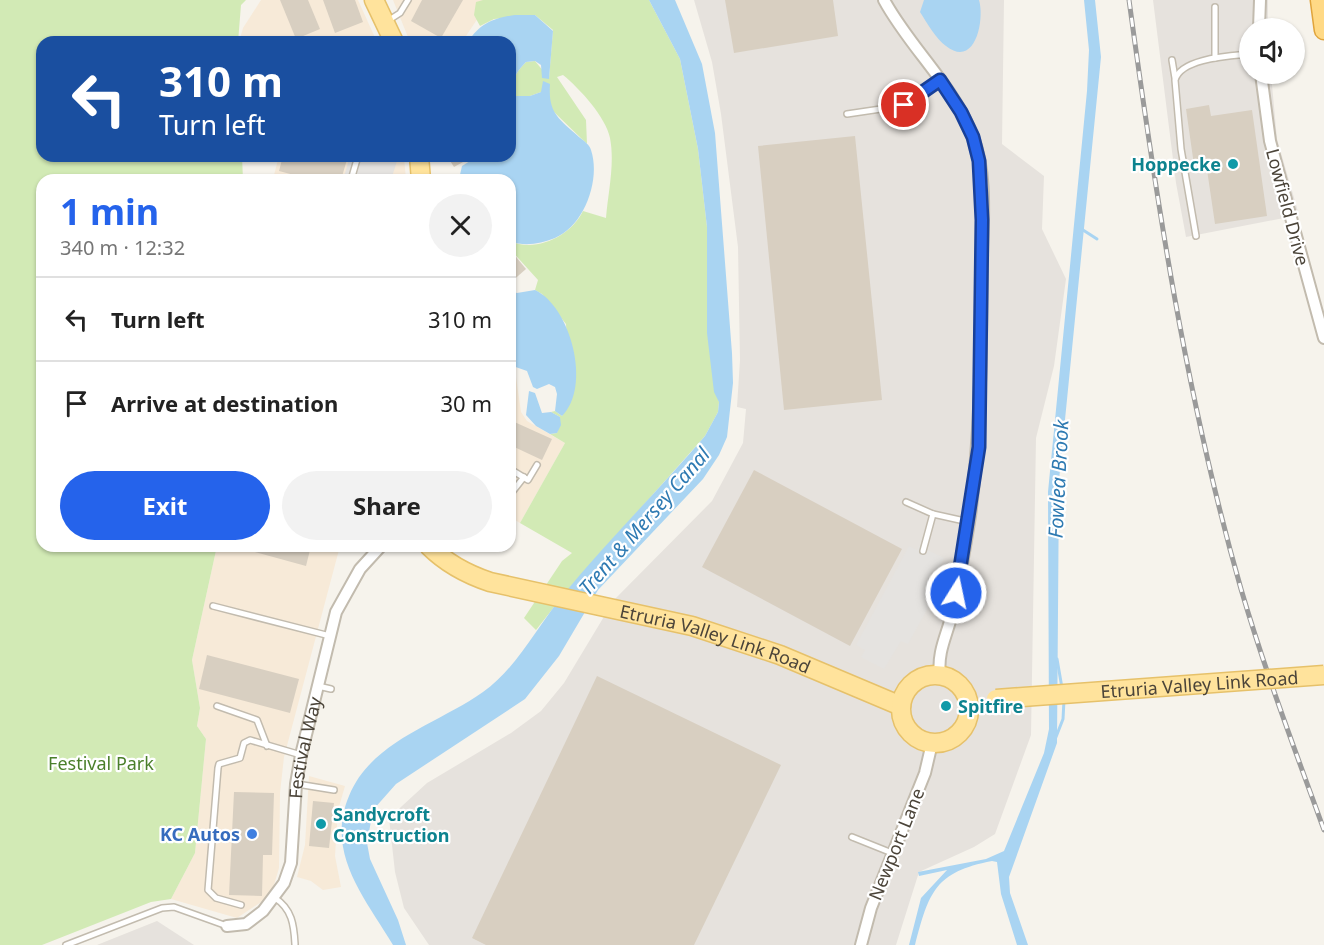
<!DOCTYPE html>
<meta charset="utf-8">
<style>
body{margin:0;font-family:"Noto Sans",sans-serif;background:#f2f2f2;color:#222;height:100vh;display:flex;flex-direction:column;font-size:22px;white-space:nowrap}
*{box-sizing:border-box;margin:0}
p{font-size:20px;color:#767676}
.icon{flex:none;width:33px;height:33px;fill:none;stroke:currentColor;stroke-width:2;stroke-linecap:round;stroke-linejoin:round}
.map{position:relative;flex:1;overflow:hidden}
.side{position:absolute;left:36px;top:174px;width:480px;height:378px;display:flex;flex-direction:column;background:#fff;border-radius:18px;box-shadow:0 2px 4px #0004}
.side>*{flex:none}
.banner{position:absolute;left:36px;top:36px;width:480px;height:126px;border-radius:18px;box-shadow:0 2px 4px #0004;background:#1a4fa0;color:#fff;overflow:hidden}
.tools{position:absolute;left:1239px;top:18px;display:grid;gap:12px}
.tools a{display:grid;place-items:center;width:66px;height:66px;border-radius:50%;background:#fff;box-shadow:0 2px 4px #0004;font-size:30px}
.pin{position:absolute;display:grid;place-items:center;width:51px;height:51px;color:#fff;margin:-26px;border:3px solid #fff;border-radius:50%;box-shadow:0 2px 6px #0007}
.me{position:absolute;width:66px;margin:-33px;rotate:10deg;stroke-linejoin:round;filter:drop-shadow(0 0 4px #0008)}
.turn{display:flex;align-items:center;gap:21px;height:126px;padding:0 24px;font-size:27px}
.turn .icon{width:78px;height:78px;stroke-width:2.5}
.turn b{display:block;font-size:42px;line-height:51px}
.round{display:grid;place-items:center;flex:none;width:63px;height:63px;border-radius:32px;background:#f2f2f2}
.head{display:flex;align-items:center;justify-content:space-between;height:102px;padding:0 24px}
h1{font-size:36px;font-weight:700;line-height:45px;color:#2563eb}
.primary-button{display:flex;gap:12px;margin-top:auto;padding:12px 24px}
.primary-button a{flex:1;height:69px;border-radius:36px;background:#2563eb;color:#fff;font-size:24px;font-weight:700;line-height:69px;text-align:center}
.primary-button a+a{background:#f2f2f2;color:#222}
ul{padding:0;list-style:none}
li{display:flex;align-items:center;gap:18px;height:84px;padding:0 24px;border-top:2px solid #e0e0e0}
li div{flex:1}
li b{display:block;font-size:22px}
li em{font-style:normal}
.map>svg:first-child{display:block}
.commercial{fill:#f7ead8}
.industrial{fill:#e6e2dd}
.green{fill:#d2eab5}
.parking{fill:#e5e3e0}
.water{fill:#a9d4f2}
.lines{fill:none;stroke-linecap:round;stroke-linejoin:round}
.stream{stroke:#a9d4f2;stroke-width:3}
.building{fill:#d8cfc1}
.service-casing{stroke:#c2bbae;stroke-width:8}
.minor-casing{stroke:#c2bbae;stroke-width:14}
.primary-casing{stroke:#e6c16a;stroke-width:21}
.trunk-casing{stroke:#e0a43c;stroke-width:21}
.service{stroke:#fff;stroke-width:5}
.minor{stroke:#fff;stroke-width:10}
.primary{stroke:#ffe39c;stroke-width:18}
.trunk{stroke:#ffd985;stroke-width:18}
.rail-casing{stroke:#9a9a9a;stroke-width:5}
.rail{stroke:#fff;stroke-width:3;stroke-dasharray:9;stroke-linecap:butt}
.primary-bridge-casing{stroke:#e6c16a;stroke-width:21;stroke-linecap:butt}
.primary-bridge{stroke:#ffe39c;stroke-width:18}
.route-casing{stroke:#184099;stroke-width:15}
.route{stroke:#2563eb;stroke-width:10}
.culture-dot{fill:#0f9aa8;stroke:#fff;stroke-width:2}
.shop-dot{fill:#3f7fe0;stroke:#fff;stroke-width:2}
.labels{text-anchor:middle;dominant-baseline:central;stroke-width:4.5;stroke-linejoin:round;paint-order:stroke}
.culture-label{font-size:18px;font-weight:bold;fill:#0d838f;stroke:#fff;text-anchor:start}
.street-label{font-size:18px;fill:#4b4439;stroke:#fff}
.park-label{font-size:18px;fill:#4a7f2a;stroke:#fff}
.shop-label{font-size:18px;font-weight:bold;fill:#366cbe;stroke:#fff;text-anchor:end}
.water-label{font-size:20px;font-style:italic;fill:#2e7ab2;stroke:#fff}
</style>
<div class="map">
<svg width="1324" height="945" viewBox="0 0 1324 945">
<rect width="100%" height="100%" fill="#f6f3ec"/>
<g class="commercial">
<path d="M261,0H358L377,42H239L243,28Z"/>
<path d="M393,0H490L462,42H410Z"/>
<path d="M279,156H404L406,180H280V177L274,175Z"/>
<path d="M510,374L516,377L521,412L527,421L565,443L520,523L510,517Z"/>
<path d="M217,546H340L284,757L280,793L279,868L274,885L264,900L237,918L171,899L195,853L206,739L197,726L200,708L192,660Z"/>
<path d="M309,776L345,786L338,810L335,856L341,887L323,890L311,881L297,877L305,845Z"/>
</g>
<g class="industrial">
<path d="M694,0H1004L1002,144L1044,176L1042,229L1066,279L1054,366L1036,438L1031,735L995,834L974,847L919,872L896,945H429L404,908L395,872L389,818L427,783L511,733L541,711L564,683L614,600L712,501L743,443L746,409L737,407L740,360L738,247L721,114L712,62Z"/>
<path d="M1153,0H1268V28H1250V74H1271L1277,139L1299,215L1186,237L1176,183Z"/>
<path d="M157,921L194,945H97Z"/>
</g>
<g class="green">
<path d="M0,0H246L241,5L238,42H42V156H242L243,180H42V546H217L192,660L200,708L197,726L206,739L195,853L171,899L151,902L42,945H0Z"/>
<path d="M483,0H649L680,59L698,149L707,227V287L719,402L718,412L705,436L565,593L536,630L524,618L562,561L572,553L520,523L565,443L550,434L557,433L560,417L551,412L555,411L562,416L570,402L566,324L542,294L535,290L538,280L510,249V241C536,253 571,236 583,211L606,218C608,193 615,164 610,138C606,117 579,88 563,75L557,77L586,120L587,144L553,111L541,92L530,96H514C511,81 515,73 526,62L535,61L549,78L553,30L535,15L494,19L480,26L474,15L476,2Z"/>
</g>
<g class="parking">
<path d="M350,156H390V159L397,161L391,180H343Z"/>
<path d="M909,546L917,550L919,546L944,558L931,584L939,588L908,644L901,641L884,669L861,657L865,650L856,645Z"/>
</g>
<g class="water">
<path d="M649,0H675L702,64L715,133L732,353L733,383L727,437L719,455L703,479L598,590L559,656L525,699L396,784L373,810L367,843L370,859L398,920L406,945H393C365,898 325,853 349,796C371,741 438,724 483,692C516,669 537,627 563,595C608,540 659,490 705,436L718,412L719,402L714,392L707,333V227L698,149L680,59Z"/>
<path d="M924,0H979C985,20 975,69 946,46C936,39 927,23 920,12Z"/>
<path d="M1084,0H1095L1101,57L1059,480L1057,743L1009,877L1010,893L1028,945H1017L1001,894L997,862L992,861C935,872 929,892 915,945H909L921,898L947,870L919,876L918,872L986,859L1004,851L1044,753L1049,729L1048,492L1087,91L1089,50Z"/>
<path d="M515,15H535L553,31L549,79L542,78L541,65L535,61L526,62C515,73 511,81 514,96H530L541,92L543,81L550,84C548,113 558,118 579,137C584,141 590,145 591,150C601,180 584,226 555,238C540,244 524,247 510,241V180L459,179L462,166L478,156H510V42H468C480,23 494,18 515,15Z"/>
<path d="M535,290C571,307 592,387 562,416L555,411L557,394L555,387L549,384L537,389L533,387L527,371L510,365V291L517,293Z"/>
<path d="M529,391L535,393L542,413L551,412L560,417L561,425L557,433L550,434L536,426L526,415Z"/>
</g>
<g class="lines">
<g class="stream">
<path d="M1083,230L1097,239"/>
<path d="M1057,659L1062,688"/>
<path d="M1056,737L1063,719L1064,700"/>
</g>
</g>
<g class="building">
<path d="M280,0H308L320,29L296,39Z"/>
<path d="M323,0H355L363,22L335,33Z"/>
<path d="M422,0H463L441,38L411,21Z"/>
<path d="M725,0H833L838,36L734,53Z"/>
<path d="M1209,105L1211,116L1252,110L1267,216L1215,224L1206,163L1194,165L1186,109Z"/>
<path d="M855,136L882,400L784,410L758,146Z"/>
<path d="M283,156H348L341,180H313L279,171Z"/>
<path d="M447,156H474L454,167Z"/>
<path d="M512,252L526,269L510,283V253Z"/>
<path d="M510,420L552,439L542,460L510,445Z"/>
<path d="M754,470L902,549L850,646L702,567Z"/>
<path d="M233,546H311L306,566Z"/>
<path d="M207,655L299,679L290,713L199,689Z"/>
<path d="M597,676L781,765L694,945H486L472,938Z"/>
<path d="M234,792L274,793L272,855H263L262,896L229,895Z"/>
<path d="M313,801L334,803L329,848L309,846Z"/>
</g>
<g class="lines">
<g class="service-casing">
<g id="service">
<path d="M386,22L400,13L408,0"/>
<path d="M1215,58V7"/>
<path d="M1172,60L1175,78"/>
<path d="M847,114L901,106L940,80"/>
<path d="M351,180L358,156"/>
<path d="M1196,236L1181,149L1175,80C1181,58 1230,56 1250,54"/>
<path d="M510,469L528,480L537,465"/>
<path d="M513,491L524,477"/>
<path d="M906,502L933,514L969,522"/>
<path d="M923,551L933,514"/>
<path d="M213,606L330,636"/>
<path d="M318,686L331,689"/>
<path d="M217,706L257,720L267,746"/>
<path d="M297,784L334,790"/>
<path d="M852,837L892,853"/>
<path d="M275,898C292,909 294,925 295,944"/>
<path d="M241,905L216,898L208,890L218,768L219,764L240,758L244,743L250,740L301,755"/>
<path d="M66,945L162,908L174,907L227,926"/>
</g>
</g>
<g class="minor-casing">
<g id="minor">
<path d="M884,0C910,48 954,86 973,137C988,176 982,226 982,267C981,351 981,432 970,516C965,548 959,582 952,614C947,635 937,652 940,675"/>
<path d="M1259,28L1260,0"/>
<path d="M1261,74L1270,141L1324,338"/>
<path id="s1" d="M227,926L246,924L263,911L284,883L291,863L296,784L301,755L336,612L360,569L381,546"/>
<path d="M861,945L871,908L925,773L932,743"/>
</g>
</g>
<g class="primary-casing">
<g id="primary">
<path d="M374,0L394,42"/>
<path d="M419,156L421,180"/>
<path id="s2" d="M429,546C447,564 466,574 490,582L692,626L780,655L901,706"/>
<circle cx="935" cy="709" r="34"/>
</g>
</g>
<g class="trunk-casing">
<path id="trunk" d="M1320,0L1324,30"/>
</g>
<use href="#service" class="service"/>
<use href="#minor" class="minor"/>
<use href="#primary" class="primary"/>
<use href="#trunk" class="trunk"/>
<g class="rail-casing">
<path id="rail" d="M1129,0C1156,198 1186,397 1241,589C1265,671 1295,750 1324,830"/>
</g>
<use href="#rail" class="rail"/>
<g class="primary-bridge-casing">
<g id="primary-bridge">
<path id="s3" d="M996,699L1324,675"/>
</g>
</g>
<use href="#primary-bridge" class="primary-bridge"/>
</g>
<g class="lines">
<g class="route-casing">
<path id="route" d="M904,105L940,80L961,112L973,137L979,161L982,220L979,447L956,593"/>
</g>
<use href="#route" class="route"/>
</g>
<g class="culture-dot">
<circle cx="1233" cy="164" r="6"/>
<circle cx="946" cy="706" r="6"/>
<circle cx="321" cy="824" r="6"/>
</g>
<circle class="shop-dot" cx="252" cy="834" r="6"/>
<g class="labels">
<g class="culture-label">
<text x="1221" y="164" text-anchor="end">Hoppecke</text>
<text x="958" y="706">Spitfire</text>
<text x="333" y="814">Sandycroft<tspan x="333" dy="21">Construction</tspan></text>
</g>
<g class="street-label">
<text transform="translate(1288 207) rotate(75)">Lowfield Drive</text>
<text stroke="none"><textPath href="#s2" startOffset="304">Etruria Valley Link Road</textPath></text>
<text stroke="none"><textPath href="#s3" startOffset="204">Etruria Valley Link Road</textPath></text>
<text stroke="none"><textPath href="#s1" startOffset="213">Festival Way</textPath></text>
<text transform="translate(896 844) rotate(-68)">Newport Lane</text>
</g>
<g class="park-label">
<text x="101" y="763">Festival Park</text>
</g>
<g class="shop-label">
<text x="240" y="834">KC Autos</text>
</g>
<g class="water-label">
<text transform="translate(1058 479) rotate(-87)">Fowlea Brook</text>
<text transform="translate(644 521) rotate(-49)">Trent &amp; Mersey Canal</text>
</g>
</g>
</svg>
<div class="tools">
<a><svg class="icon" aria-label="sound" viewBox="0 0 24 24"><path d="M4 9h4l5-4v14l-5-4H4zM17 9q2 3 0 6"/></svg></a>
</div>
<div class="pin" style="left:904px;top:105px;background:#d93025"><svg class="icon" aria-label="arrive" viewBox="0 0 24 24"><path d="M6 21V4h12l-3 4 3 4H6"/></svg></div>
<svg class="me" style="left:956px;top:593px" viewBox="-20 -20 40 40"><circle r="17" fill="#2563eb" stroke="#fff" stroke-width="3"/><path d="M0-11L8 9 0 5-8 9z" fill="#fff"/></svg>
<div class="banner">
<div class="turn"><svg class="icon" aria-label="left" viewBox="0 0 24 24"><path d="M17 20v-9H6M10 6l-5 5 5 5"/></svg><div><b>310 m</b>Turn left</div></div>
</div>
<section class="side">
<div class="head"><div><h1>1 min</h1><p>340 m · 12:32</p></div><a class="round"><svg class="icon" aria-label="close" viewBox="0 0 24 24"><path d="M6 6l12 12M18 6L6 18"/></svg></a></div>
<ul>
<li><svg class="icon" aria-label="left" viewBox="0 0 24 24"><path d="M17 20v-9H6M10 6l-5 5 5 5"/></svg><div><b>Turn left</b></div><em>310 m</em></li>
<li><svg class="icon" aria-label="arrive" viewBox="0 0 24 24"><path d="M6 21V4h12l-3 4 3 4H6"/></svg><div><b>Arrive at destination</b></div><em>30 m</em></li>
</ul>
<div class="primary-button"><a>Exit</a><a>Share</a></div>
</section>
</div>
